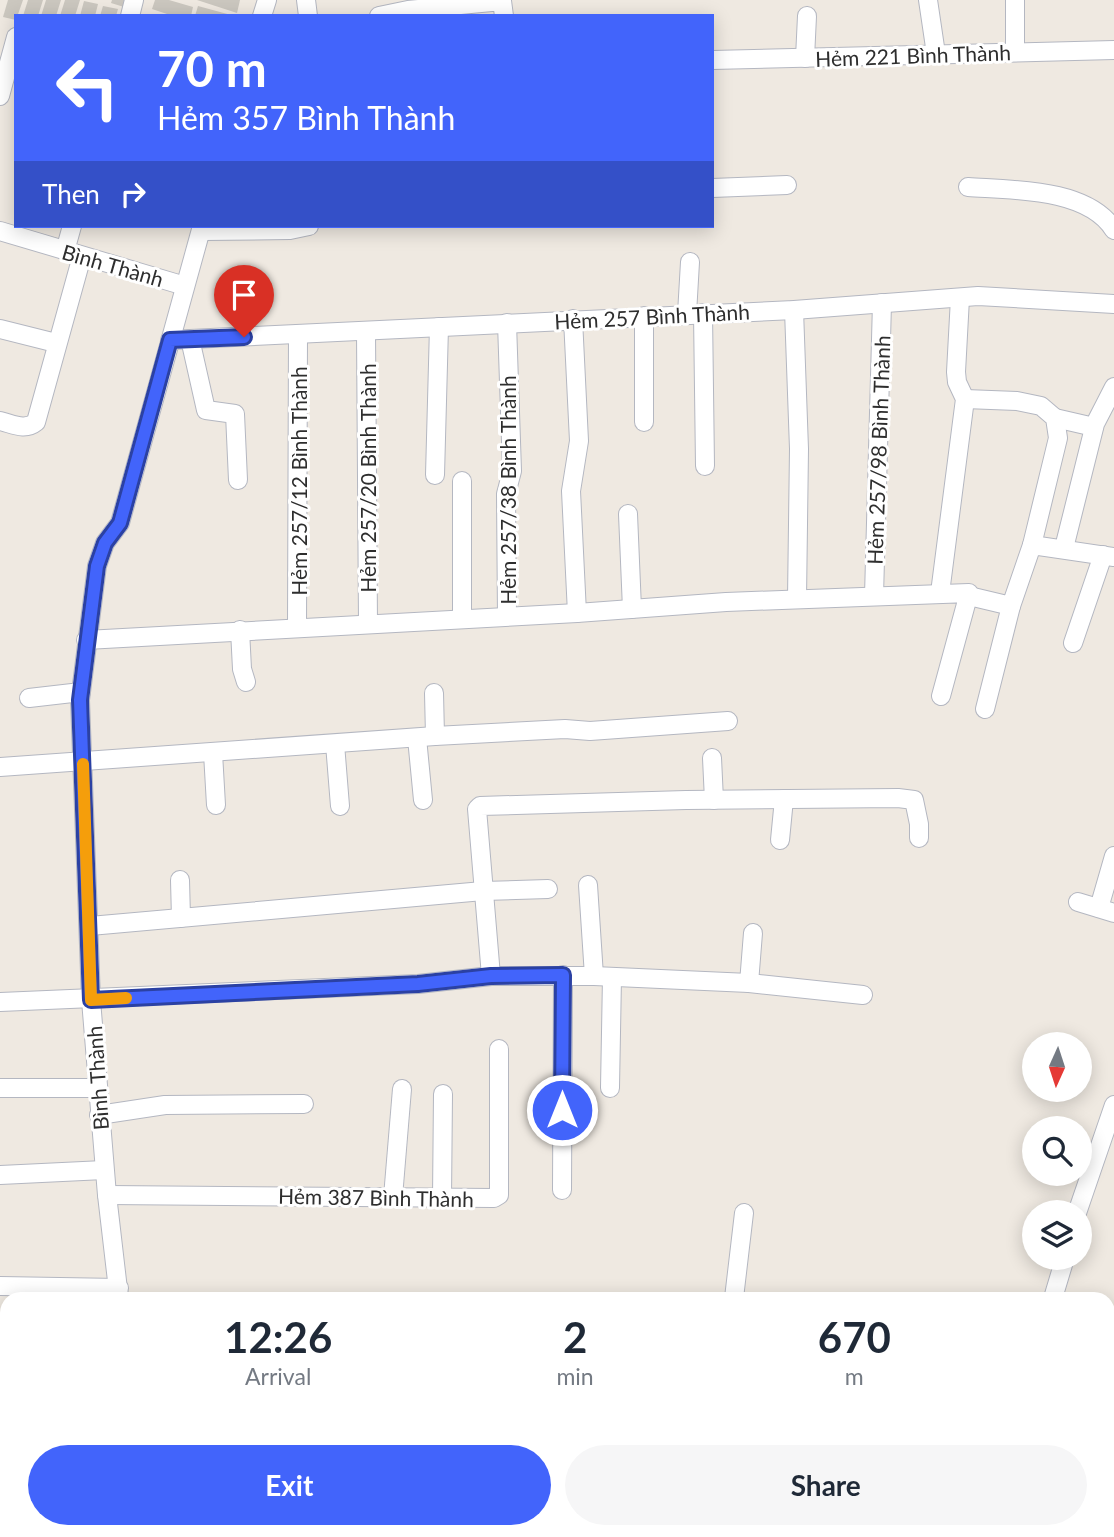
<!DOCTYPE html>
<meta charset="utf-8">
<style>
body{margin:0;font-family:Lato,sans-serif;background:#f6f6f7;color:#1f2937;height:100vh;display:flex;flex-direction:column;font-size:26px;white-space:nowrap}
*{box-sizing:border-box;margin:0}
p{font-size:23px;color:#747a83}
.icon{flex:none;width:38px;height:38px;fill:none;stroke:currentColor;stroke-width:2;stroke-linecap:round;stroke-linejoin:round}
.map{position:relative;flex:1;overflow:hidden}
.details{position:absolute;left:0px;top:1292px;width:1115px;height:247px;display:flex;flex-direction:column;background:#fff;border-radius:21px 21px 0 0;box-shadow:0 4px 18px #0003}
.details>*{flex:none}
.banner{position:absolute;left:14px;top:14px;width:700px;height:214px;border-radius:0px;box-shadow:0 4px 18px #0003;background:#4264fb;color:#fff;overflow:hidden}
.needle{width:46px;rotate:183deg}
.tools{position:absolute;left:1022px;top:1032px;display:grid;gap:14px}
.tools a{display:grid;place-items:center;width:70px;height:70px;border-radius:50%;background:#fff;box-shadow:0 4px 18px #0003;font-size:35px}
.pin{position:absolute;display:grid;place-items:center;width:60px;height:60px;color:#fff;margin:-72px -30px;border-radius:50% 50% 50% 0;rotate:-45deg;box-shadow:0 0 7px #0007}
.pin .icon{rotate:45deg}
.me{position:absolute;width:77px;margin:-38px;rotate:0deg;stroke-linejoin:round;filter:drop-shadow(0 0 5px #0008)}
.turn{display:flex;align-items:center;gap:24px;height:147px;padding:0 28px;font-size:32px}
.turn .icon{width:91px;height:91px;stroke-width:2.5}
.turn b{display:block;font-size:49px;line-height:60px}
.then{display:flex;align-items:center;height:66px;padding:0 28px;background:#0003;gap:14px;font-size:26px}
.eta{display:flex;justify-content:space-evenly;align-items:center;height:119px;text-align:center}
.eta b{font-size:42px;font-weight:700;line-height:49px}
.button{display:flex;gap:14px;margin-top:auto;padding:14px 28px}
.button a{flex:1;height:80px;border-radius:42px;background:#4264fb;color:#fff;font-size:28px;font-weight:700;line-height:80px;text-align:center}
.button a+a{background:#f6f6f7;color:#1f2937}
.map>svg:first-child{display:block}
.building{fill:#cbc7bf}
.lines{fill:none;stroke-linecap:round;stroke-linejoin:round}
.minor-casing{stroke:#b4b7c1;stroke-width:20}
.minor{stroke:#fff;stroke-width:18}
.route-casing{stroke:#2b41a3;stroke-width:18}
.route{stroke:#4264fb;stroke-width:12}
.slow{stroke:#f59e0b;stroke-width:12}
.labels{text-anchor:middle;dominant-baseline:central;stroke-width:6;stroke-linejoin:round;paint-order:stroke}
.street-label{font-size:21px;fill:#2e2e2e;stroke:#fff}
</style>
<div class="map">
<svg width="1114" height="1537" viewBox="0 0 1114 1537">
<rect width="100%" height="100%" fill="#efe9e1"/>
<g class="building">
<path d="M8,0H23L16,20L3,17Z"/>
<path d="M28,0H43L38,16H23Z"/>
<path d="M46,0H61L56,16H41Z"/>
<path d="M65,0H80L75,16H60Z"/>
<path d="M112,0H127L124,7L111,3Z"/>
<path d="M155,0H169L193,7L191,16H173L152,9Z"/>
<path d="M197,0H240L237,13Z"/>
<path d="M84,1L98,4L95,16H80Z"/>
<path d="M103,6L118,9L116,16H100Z"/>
<path d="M198,6L231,15V16H195Z"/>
</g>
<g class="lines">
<g class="minor-casing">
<g id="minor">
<path d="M306,0L308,16"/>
<path d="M928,0L936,54"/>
<path d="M1015,0V52"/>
<path d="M130,16L134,0"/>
<path d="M262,16L267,0"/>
<path d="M379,16L408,10L502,1L504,16"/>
<path d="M805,58L807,16"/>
<path d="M712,60L1114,50"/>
<path d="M0,96L16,37"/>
<path d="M968,187C1012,190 1088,188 1114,230"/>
<path d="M712,188L787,185"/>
<path d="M0,231L185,286"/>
<path d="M201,231L290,230L309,226"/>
<path d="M65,251L72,226"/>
<path d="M794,310L799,449L797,599"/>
<path d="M703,313L705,466"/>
<path d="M687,314L690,262"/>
<path d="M573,319L579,441L571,491L577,613"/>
<path d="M507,323L512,471L506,494L507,616"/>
<path d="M0,329L56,343"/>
<path d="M366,332L368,624"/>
<path d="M190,339L206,410L235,414L238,480"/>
<path d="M170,340L794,310L978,296L1114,304"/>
<path d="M965,399L1017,401L1041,406L1055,418L1058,438L1032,545"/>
<path d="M1055,418L1094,427"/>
<path d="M0,421C13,424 25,431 36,422L82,256"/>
<path d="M644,422V316"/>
<path d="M435,475L439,327"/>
<path d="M628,514L632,609"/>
<path d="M1064,548L1095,424L1114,387"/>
<path d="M940,593L965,399L957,382L956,372L960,298"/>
<path d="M874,596L882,303"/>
<path d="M969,596L1011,606L1032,545L1114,557"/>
<path d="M462,619V481"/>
<path d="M297,627L298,334"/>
<path d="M240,630L242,669L246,682"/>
<path d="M86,640L577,613L726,602L969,593L941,696"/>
<path d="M1073,643L1103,555"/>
<path d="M434,693L435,736"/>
<path d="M29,698L81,692"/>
<path d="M985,709L1011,606"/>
<path d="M417,738L423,800"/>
<path d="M335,744L340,806"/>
<path d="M213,753L216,805"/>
<path d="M712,758L714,800"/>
<path d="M0,767L435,736L565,729L590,731L728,721"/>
<path d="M780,840L784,799"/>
<path d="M180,880L181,918"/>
<path d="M588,885L594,976"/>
<path d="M1078,902L1114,913"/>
<path d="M1099,908L1114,856"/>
<path d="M90,926L483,891L548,889"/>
<path d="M491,976L477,809L480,806L686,800L898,798L914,800L919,824V838"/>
<path d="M749,983L753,933"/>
<path d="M0,1002L418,984L491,976H594L749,983L863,995"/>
<path d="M0,1088H97"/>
<path d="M610,1088L612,977"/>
<path d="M99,1115L165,1105L304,1104"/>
<path d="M0,1175L104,1170"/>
<path d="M562,1190L563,975"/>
<path d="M107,1195L494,1198L499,1195V1049"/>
<path d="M393,1197L402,1089"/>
<path d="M442,1198L443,1094"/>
<path d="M1077,1213L1114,1105"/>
<path d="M0,1286L119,1288"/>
<path d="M119,1298L107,1195L91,1000L80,700L97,566L105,543L120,523L202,226"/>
<path d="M734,1298L744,1213"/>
<path d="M1053,1298L1065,1258"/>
<path d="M1108,1335L1114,1317"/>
<path d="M0,1424H7"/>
<path d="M1108,1483L1114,1482"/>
<path d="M120,1537V1531"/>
<path d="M389,1537V1531"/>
</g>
</g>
<use href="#minor" class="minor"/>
</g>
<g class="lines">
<g class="route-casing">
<path id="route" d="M244,337L170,340L120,523L105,543L97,566L80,700L91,1000L418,984L491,976L563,975L562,1110"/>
</g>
<use href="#route" class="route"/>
<path class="slow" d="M83,764L91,1000L126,998"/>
</g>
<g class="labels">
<g class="street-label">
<text transform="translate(913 55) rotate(-2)">Hẻm 221 Bình Thành</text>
<text transform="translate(113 265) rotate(16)">Bình Thành</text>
<text transform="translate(652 316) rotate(-3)">Hẻm 257 Bình Thành</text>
<text transform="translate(878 450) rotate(-88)">Hẻm 257/98 Bình Thành</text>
<text transform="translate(367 478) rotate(-90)">Hẻm 257/20 Bình Thành</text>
<text transform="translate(298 481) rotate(-90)">Hẻm 257/12 Bình Thành</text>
<text transform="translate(507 490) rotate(-90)">Hẻm 257/38 Bình Thành</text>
<text transform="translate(97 1078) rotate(-94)">Bình Thành</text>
<text transform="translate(376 1197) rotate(1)">Hẻm 387 Bình Thành</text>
</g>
</g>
</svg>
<div class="tools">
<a><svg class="needle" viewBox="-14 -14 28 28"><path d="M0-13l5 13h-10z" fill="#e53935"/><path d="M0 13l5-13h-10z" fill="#747a83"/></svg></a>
<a><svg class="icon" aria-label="search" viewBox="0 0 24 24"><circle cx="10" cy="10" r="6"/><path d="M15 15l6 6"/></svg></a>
<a><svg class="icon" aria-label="layers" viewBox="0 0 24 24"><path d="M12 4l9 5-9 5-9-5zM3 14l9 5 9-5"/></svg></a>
</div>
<div class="pin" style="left:244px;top:337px;background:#d93025"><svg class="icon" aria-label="arrive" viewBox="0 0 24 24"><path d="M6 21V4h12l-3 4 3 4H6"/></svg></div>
<svg class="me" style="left:562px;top:1110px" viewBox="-20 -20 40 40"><circle r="17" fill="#4264fb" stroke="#fff" stroke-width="3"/><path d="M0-11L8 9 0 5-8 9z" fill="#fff"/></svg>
<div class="banner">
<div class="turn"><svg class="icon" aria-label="left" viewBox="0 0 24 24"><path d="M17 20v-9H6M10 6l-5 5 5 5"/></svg><div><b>70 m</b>Hẻm 357 Bình Thành</div></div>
<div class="then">Then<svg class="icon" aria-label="right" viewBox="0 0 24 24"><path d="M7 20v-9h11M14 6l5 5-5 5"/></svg></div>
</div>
<section class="details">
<div class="eta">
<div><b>12:26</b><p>Arrival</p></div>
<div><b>2</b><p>min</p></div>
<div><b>670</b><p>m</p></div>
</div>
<div class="button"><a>Exit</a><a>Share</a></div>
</section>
</div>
